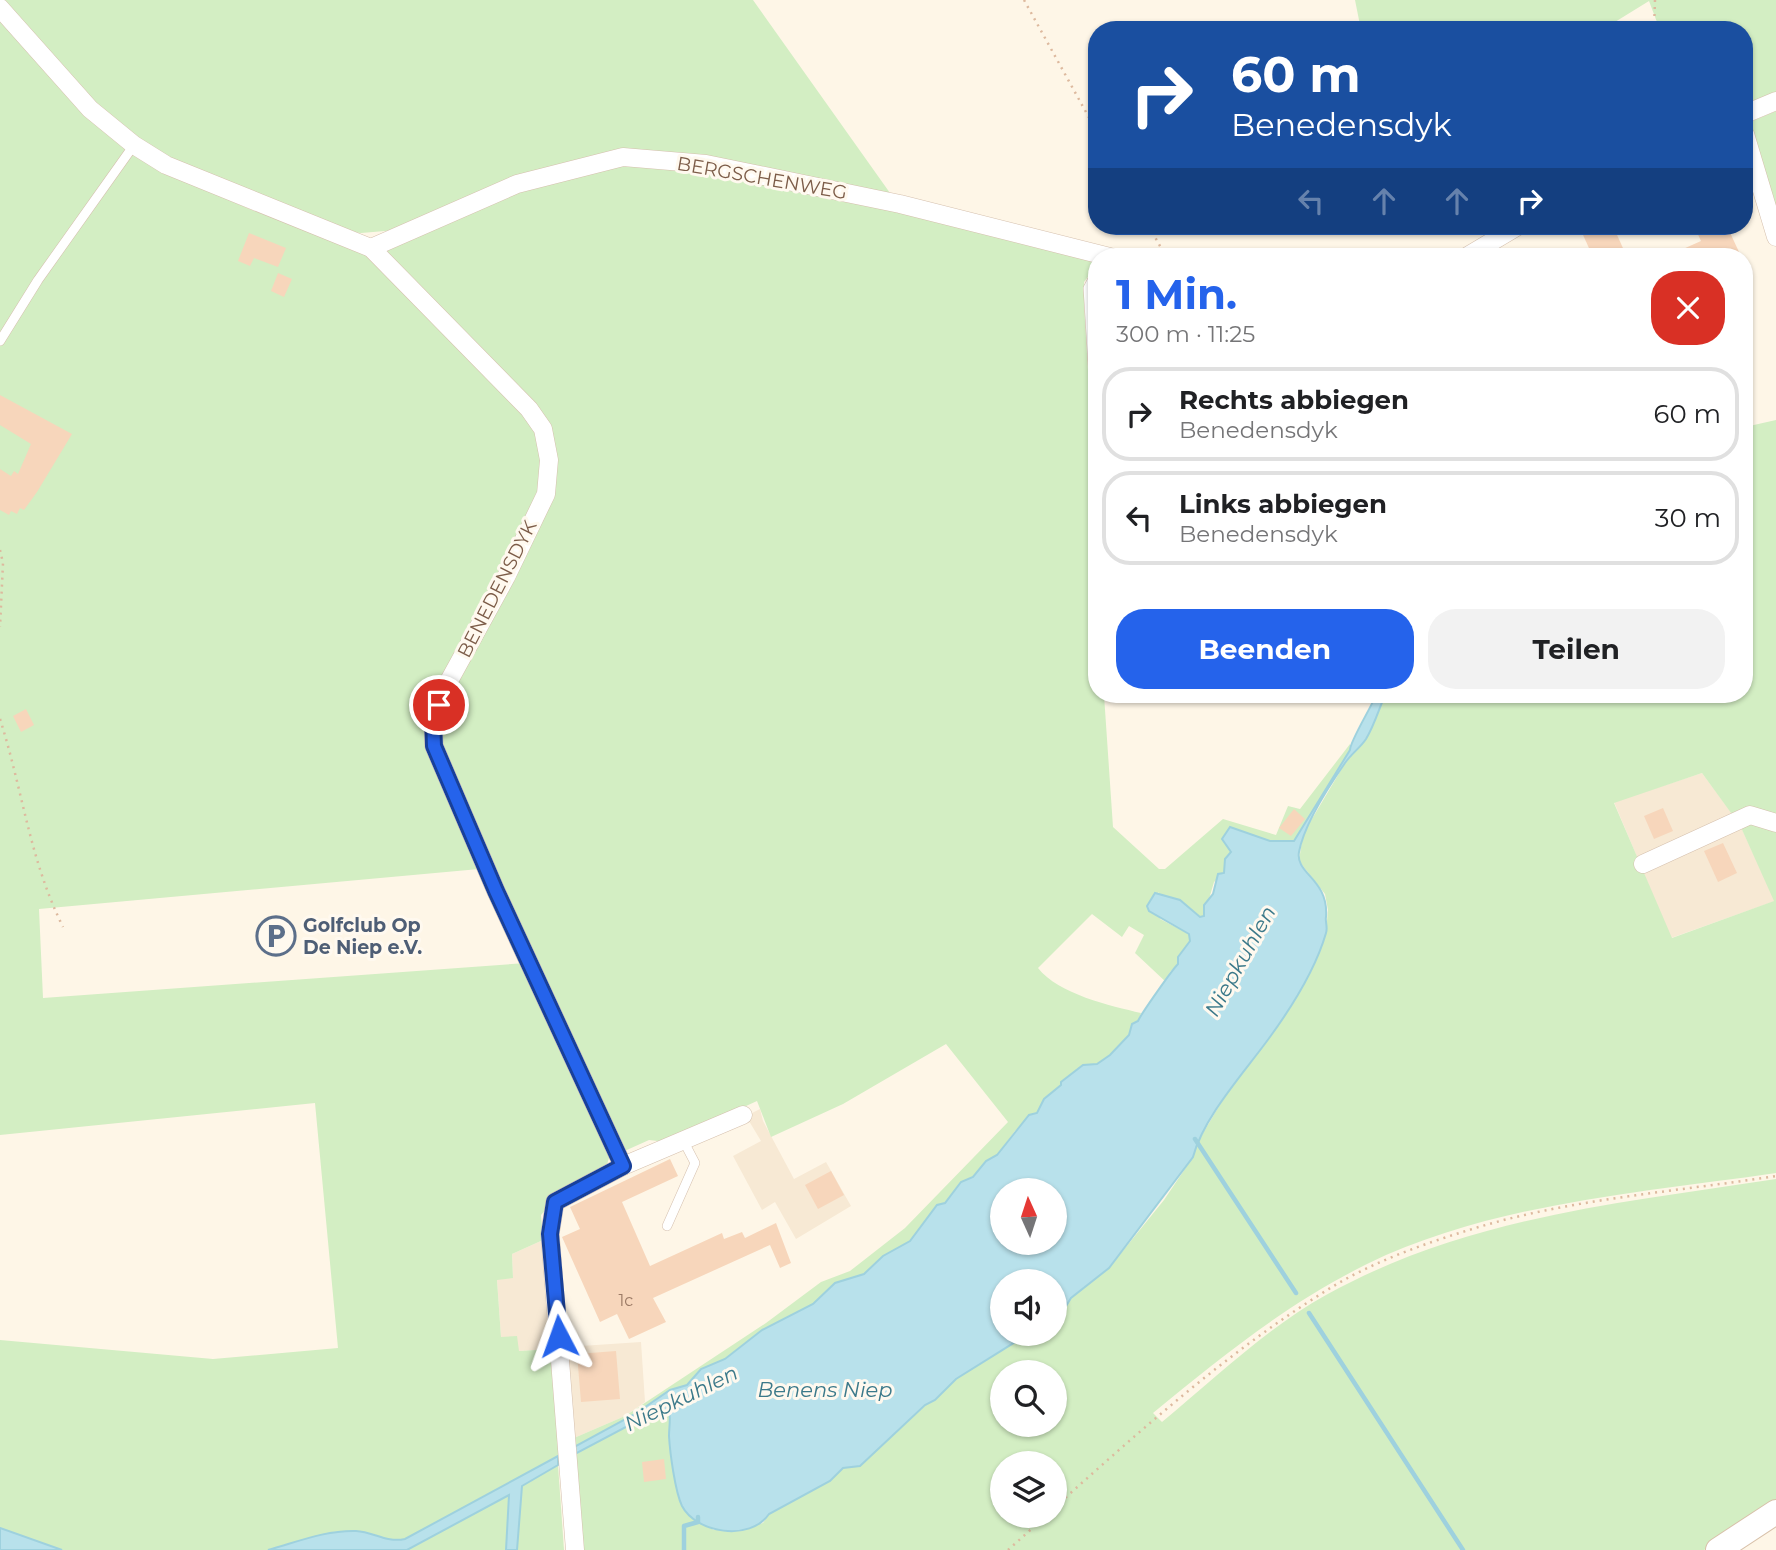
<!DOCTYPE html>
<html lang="de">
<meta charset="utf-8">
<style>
body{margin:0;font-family:Montserrat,sans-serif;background:#f2f2f2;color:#202124;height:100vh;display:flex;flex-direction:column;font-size:26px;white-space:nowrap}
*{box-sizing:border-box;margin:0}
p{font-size:23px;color:#757577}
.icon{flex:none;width:38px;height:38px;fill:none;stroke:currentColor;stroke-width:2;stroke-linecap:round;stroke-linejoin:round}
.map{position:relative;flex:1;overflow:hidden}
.details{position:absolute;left:1088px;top:248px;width:665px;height:455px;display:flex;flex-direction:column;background:#fff;border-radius:28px;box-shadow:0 2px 5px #0004}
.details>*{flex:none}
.banner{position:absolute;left:1088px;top:21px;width:665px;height:214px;border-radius:28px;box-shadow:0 2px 5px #0004;background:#1a4fa0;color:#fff;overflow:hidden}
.needle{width:46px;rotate:357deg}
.buttons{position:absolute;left:990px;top:1178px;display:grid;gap:14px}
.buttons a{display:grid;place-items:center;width:77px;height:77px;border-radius:50%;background:#fff;box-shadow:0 2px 5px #0004;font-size:35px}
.pin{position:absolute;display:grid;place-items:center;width:60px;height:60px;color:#fff;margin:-30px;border:4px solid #fff;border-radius:50%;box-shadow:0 2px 7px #0007}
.me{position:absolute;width:77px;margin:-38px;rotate:356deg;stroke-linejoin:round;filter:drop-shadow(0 0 5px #0008)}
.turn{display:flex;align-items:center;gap:24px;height:147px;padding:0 28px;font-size:32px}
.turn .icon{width:91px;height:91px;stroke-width:2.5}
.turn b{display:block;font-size:49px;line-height:60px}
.lanes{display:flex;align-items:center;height:66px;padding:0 28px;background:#0003;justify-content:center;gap:35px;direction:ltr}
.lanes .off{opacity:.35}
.round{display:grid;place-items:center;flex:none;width:74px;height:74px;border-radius:28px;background:#f2f2f2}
.overview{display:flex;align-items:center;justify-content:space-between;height:119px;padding:0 28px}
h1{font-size:42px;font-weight:700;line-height:52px;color:#2563eb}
.action{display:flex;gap:14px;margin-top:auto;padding:14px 28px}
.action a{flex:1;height:80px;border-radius:28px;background:#2563eb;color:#fff;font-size:28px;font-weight:700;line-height:80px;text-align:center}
.action a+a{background:#f2f2f2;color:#202124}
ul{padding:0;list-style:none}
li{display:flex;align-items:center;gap:21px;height:94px;margin:0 14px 10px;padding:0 14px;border:4px solid #e0e0e0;border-radius:28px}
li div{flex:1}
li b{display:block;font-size:26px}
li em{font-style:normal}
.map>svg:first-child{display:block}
.residential{fill:#f7e9d4}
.green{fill:#d3eec3;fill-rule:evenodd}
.water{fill:#b8e1eb;stroke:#9ed1de;stroke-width:2;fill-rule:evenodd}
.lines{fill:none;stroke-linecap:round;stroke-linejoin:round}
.stream{stroke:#9ed1de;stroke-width:4.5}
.building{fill:#f7d6bb}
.lane-casing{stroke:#d5c0ae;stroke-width:10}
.street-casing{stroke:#d5c0ae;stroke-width:19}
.secondary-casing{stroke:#d8c1aa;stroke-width:26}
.path{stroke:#ddb99e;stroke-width:2.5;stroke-dasharray:2 5;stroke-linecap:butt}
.lane{stroke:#fff;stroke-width:9}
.street{stroke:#fff;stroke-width:18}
.secondary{stroke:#fff;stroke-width:24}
.route-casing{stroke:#184099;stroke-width:18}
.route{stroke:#2563eb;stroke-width:12}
.labels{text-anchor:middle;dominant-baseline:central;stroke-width:6;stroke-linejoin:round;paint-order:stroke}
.number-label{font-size:16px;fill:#9b7a65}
.street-label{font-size:19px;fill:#7c5c48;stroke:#fff9ef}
.service-label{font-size:19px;font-weight:bold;fill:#4e5e75;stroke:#fff9ef;text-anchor:start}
.water-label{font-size:21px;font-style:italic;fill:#3b798a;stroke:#fff9ef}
</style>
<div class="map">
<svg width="1776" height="1550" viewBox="0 0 1776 1550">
<rect width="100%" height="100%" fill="#fef6e7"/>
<g class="residential">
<path d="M1702,773L1739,823L1775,901L1671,938L1614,802Z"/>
<path d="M760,1109L763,1121L794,1179L826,1162L851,1206L796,1239L775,1202L762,1210L733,1156L761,1141L746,1116Z"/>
<path d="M543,1240L552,1349L518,1351L501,1337L497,1279L513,1278L512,1254Z"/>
<path d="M641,1342L645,1402L625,1416L574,1438L566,1347Z"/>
</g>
<g class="green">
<path d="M4,0H753L890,193L622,151L397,230L361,233L335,230L171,161L137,140L95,104Z"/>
<path d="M1355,0H1776V96L1745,110V30H1660L1649,1L1602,30H1361Z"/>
<path d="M0,16L163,172L252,210L367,251L387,249L521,191L622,165L704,171L902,210L1097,260V265L1084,282V305L1097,517L1093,519L1097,588V695H1104L1113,827L1159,869H1165L1223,819L1276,835L1288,806L1300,809L1350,744V750L1294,841H1270L1230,827C1216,844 1229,839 1231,852L1224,873L1214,882L1204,916L1201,917L1180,900L1161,896L1158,892L1160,919L1189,934L1190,941L1178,957V964L1170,972L1167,983L1135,953L1144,935L1129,926L1122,937L1092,914L1038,968C1058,994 1111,1006 1141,1013L1138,1021L1132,1024L1129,1035L1110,1055L1097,1064L1083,1065L1062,1081V1085L1044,1099L1037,1113L1015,1131L997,1155L986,1161L973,1177L961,1182L945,1203L937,1205L910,1241L883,1256L864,1274L835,1283L813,1304L762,1330L725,1359L701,1369L687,1385L670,1390L635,1414L574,1447V1438L625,1416L766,1323L821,1282L850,1271L905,1228L1008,1122L946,1044L843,1104L771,1137L757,1101L667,1142L649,1140L609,1158L606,1168L560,1193L541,1215L543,1240L512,1254L513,1278L497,1280L501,1337L517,1336L519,1351L552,1349L561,1437L558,1456L405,1539L392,1541L359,1531L332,1532L268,1550H62L0,1528V1340L213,1359L338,1348L315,1103L0,1135ZM479,869L526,963L43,998L39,909Z"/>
<path d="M1776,111V218L1748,123Z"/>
<path d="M1776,420V821L1754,813L1734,817L1702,773L1614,803L1672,938L1774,901L1739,823L1748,818L1776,830V1173C1639,1193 1493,1203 1367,1264C1288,1303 1221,1357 1153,1413L1162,1422C1213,1380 1268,1327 1326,1295C1467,1217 1620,1203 1776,1179V1503L1704,1550H581L575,1454L656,1411H669L671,1414L670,1442L676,1477L682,1507L694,1520L714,1530L742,1529L763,1523L769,1514L830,1481L843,1468L860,1466L926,1405L935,1400L956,1379L1028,1334H1055V1316L1063,1311L1071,1298L1109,1268L1164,1200L1193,1157L1196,1145L1225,1096L1267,1041L1309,972L1326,932L1328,910L1325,894L1299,861L1303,834L1344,765L1367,736L1385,695H1745V427ZM1003,1372H1055V1424H1003ZM1003,1463H1055V1516H1003Z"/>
<path d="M558,1465L564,1550H517L522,1486Z"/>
<path d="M510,1494L506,1550H407Z"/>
</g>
<g class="water">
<path d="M1376,695H1385C1379,709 1374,726 1366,739C1360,748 1352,753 1345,763C1329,786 1304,825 1299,852C1295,874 1329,879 1326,917C1325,922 1328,927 1326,933C1315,971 1288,1013 1264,1045C1240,1077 1203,1119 1193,1157L1109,1268L1071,1298L1063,1311L1055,1316V1281H1003V1334H1028L956,1379L935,1400L925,1405L860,1466L843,1468L830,1481L769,1514C750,1542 696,1533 682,1506C675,1491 670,1453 669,1436C669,1428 671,1417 669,1411H656L575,1454L574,1447L635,1414L670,1390L687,1385L701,1369L725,1359L762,1330L813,1304L835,1283L864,1274L883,1256L910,1241L937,1205L945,1203L961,1182L973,1177L986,1161L997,1155L1029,1115L1037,1113L1044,1099L1061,1085V1082L1083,1065L1097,1064L1110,1055L1129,1035L1132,1024L1138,1021C1141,1014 1172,970 1178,964V957L1190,941L1189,934L1149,911L1147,906L1155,893L1180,900L1200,917L1204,916V905L1213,894L1218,874L1224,873L1225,859L1231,852L1222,839L1230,827L1270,841H1294L1350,750C1350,741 1371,708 1376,695ZM1003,1190H1055V1242H1003Z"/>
<path d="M558,1456V1465L522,1486L517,1550H506L509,1495L407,1550H268C297,1542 326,1530 356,1531C374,1532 386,1543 405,1539Z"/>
<path d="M0,1528L62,1550H0Z"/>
</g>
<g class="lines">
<g class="stream">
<path d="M1195,1139L1296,1293"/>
<path d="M1309,1313L1463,1550"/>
<path d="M684,1550V1526L698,1522V1517"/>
</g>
</g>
<g class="building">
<path d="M1579,226H1613L1627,257H1593Z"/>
<path d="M1694,226H1727L1739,252L1726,257H1665L1701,241Z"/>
<path d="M249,233L286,248L278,267L254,258L250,266L238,261Z"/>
<path d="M278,273L292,279L284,297L271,291Z"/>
<path d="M0,395L72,434L37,492L24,510L20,508L17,514L11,511L9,515L0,510V469L11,476L14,471L18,474L31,444L0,425Z"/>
<path d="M26,709L34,725L21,732L13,716Z"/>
<path d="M1663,808L1673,831L1654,839L1644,816Z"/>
<path d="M1294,809L1305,819L1291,836L1279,828Z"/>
<path d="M1723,843L1737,873L1718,882L1704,851Z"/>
<path d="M670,1159L678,1176L622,1202L650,1266L722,1233L724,1239L742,1232L745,1238L776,1223L791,1263L780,1268L770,1245L653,1298L666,1322L629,1339L617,1314L600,1322L562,1237L580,1229L570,1207Z"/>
<path d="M831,1171L844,1195L818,1209L805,1185Z"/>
<path d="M616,1351L620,1399L581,1402L577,1354Z"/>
<path d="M664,1459L666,1479L644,1482L642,1462Z"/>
</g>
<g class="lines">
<g class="lane-casing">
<g id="lane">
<path d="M1097,271L1088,288L1097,431"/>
<path d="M0,341L38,280L134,145"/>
<path d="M667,1226L695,1163L683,1140"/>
</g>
</g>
<g class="street-casing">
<g id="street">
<path d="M0,8L90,109L134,145L166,165L371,248L517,184L623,157L706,164L900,204L1110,257"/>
<path d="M1745,114L1776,101"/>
<path d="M1745,134L1776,237"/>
<path d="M371,248L529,409L543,429L549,460L546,494L506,577L444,690L433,720L434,746L496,891L623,1166L555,1202L550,1234L575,1550"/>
<path d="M1466,257L1518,226"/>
<path d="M1643,864L1750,815L1776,823"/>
<path d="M623,1166L743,1115"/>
</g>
</g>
<g class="secondary-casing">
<path id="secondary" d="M1718,1550L1776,1512"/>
</g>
<g class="path">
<path d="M1024,0L1097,132"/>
<path d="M1654,30L1655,0"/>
<path d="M1149,226L1166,257"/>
<path d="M0,550L3,563L0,627"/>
<path d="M0,719C23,791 29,858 63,927"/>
<path d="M1055,1507C1143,1428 1231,1349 1332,1287C1373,1262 1423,1244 1469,1230C1567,1199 1674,1192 1776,1176"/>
<path d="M1008,1550L1046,1516"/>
</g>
<use href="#lane" class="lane"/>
<use href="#street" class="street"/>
<use href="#secondary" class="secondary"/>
</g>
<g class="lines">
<g class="route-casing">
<path id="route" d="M439,705L433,720L434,746L496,891L623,1166L555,1202L550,1234L559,1336"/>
</g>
<use href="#route" class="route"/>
</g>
<defs>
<g id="parking-ring" transform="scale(2.0125)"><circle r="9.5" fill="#fff9ef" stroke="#5c6f8a" stroke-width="1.5"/><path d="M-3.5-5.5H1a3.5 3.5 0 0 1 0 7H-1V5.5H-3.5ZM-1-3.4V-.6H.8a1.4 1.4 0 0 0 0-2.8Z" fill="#5c6f8a"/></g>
</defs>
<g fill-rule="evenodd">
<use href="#parking-ring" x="276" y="936"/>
</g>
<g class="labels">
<g class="number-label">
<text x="626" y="1300">1c</text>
</g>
<g class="street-label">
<text transform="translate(762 178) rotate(10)">BERGSCHENWEG</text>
<text transform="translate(497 589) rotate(-63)">BENEDENSDYK</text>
</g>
<g class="service-label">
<text x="303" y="925">Golfclub Op<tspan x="303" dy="22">De Niep e.V.</tspan></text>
</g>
<g class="water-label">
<text transform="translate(1240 961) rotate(-61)">Niepkuhlen</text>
<text x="825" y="1389">Benens Niep</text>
<text transform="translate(681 1398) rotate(-26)">Niepkuhlen</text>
</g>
</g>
</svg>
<div class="buttons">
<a><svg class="needle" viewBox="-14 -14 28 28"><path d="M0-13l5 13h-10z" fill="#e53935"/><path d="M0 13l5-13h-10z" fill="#757577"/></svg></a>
<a><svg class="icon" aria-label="sound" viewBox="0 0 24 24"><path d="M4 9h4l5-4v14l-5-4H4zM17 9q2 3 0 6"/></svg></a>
<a><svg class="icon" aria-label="search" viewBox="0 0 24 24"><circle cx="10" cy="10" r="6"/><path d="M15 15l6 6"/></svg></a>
<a><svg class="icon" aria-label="layers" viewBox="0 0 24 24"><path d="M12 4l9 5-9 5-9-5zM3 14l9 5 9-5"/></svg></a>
</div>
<div class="pin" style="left:439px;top:705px;background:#d93025"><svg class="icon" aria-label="arrive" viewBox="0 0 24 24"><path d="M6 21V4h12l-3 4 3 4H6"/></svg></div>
<svg class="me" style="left:559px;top:1336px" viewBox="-20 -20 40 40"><path d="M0-17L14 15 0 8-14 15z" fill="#2563eb" stroke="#fff" stroke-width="4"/></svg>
<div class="banner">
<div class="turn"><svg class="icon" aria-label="right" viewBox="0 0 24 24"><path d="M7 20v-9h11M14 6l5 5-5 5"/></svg><div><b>60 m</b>Benedensdyk</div></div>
<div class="lanes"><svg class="icon off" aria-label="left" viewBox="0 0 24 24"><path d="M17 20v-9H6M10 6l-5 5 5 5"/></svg><svg class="icon off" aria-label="ahead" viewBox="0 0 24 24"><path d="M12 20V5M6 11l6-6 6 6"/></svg><svg class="icon off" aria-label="ahead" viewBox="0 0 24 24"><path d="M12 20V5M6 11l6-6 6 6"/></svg><svg class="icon" aria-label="right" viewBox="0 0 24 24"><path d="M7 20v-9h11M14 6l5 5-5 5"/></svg></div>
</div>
<section class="details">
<div class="overview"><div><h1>1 Min.</h1><p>300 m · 11:25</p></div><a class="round" style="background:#d93025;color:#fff"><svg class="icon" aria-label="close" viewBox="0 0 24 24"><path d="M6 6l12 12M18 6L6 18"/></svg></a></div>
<ul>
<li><svg class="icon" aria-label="right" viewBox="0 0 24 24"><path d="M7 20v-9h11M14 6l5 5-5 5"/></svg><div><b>Rechts abbiegen</b><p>Benedensdyk</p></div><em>60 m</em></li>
<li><svg class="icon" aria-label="left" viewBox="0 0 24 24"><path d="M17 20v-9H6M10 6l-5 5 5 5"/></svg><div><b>Links abbiegen</b><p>Benedensdyk</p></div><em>30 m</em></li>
</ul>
<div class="action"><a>Beenden</a><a>Teilen</a></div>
</section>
</div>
